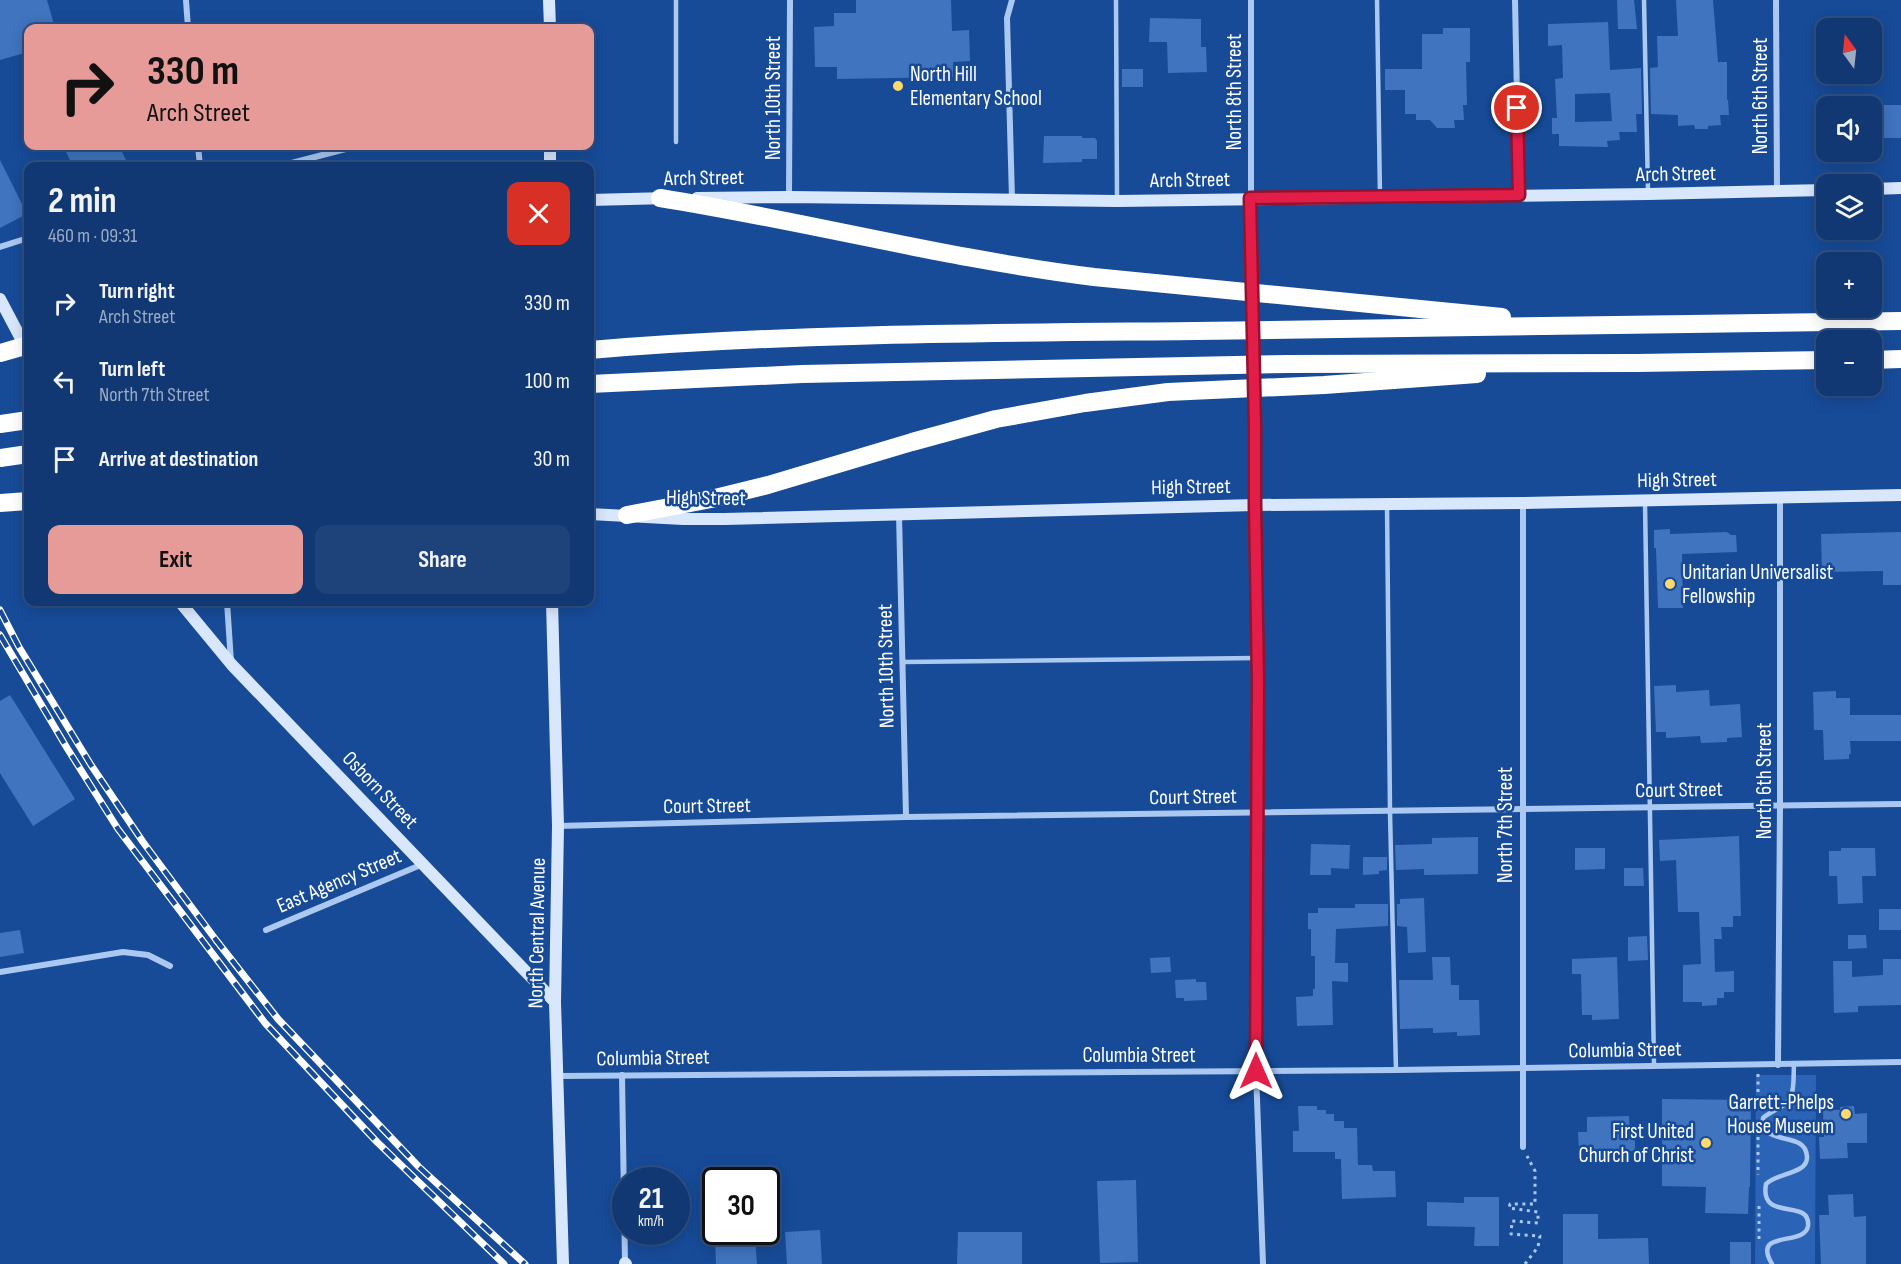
<!DOCTYPE html>
<meta charset="utf-8">
<style>
body{margin:0;font-family:"Sofia Sans Condensed",sans-serif;background:#1e437a;color:#f1f3f6;height:100vh;display:flex;flex-direction:column;font-size:22px;white-space:nowrap}
*{box-sizing:border-box;margin:0}
p{font-size:20px;color:#9cacc4}
.icon{flex:none;width:33px;height:33px;fill:none;stroke:currentColor;stroke-width:2;stroke-linecap:round;stroke-linejoin:round}
.map{position:relative;flex:1;overflow:hidden}
.drawer{position:absolute;left:24px;top:162px;width:570px;height:444px;display:flex;flex-direction:column;background:#113872;border-radius:12px;box-shadow:0 3px 15px #0003,0 0 0 2px #305284}
.drawer>*{flex:none}
.top-card{position:absolute;left:24px;top:24px;width:570px;height:126px;border-radius:12px;box-shadow:0 3px 15px #0003,0 0 0 2px #305284;background:#e69b98;color:#111;overflow:hidden}
.needle{width:39px;rotate:345deg}
.tools{position:absolute;left:1816px;top:18px;display:grid;gap:12px}
.tools a{display:grid;place-items:center;width:66px;height:66px;border-radius:12px;background:#113872;box-shadow:0 3px 15px #0003,0 0 0 2px #305284;font-size:30px}
.speed{position:absolute;left:612px;top:1167px;display:flex;gap:12px;font-size:30px;font-weight:700;text-align:center}
.speed>*{display:grid;place-content:center;width:78px;height:78px;border-radius:50%;background:#113872;box-shadow:0 3px 15px #0003,0 0 0 2px #305284;line-height:1}
.speed small{font-size:15px;font-weight:400}
.speed .limit{border:3px solid #111;border-radius:9px;background:#fff;color:#111}
.pin{position:absolute;display:grid;place-items:center;width:51px;height:51px;color:#fff;margin:-26px;border:3px solid #fff;border-radius:50%;box-shadow:0 2px 6px #0007}
.me{position:absolute;width:66px;margin:-33px;rotate:0deg;stroke-linejoin:round;filter:drop-shadow(0 0 4px #0008)}
.turn{display:flex;align-items:center;gap:21px;height:126px;padding:0 24px;font-size:27px}
.turn .icon{width:78px;height:78px;stroke-width:2.5}
.turn b{display:block;font-size:42px;line-height:51px}
.round{display:grid;place-items:center;flex:none;width:63px;height:63px;border-radius:12px;background:#1e437a}
.head{display:flex;align-items:center;justify-content:space-between;height:102px;padding:0 24px}
h1{font-size:36px;font-weight:700;line-height:45px}
.primary-button{display:flex;gap:12px;margin-top:auto;padding:12px 24px}
.primary-button a{flex:1;height:69px;border-radius:12px;background:#e69b98;color:#111;font-size:24px;font-weight:700;line-height:69px;text-align:center}
.primary-button a+a{background:#1e437a;color:#f1f3f6}
ul{padding:0;list-style:none}
li{display:flex;align-items:center;gap:18px;height:78px;padding:0 24px}
li div{flex:1}
li b{display:block;font-size:22px}
li em{font-style:normal}
.map>svg:first-child{display:block}
.green{fill:#2b64b6}
.building{fill:#4074bf;fill-rule:evenodd}
.lines{fill:none;stroke-linecap:round;stroke-linejoin:round}
.path{stroke:#abc8f1;stroke-width:3;stroke-dasharray:3 4.5;stroke-linecap:butt}
.lane{stroke:#abc8f1;stroke-width:4.5}
.street{stroke:#abc8f1;stroke-width:6}
.secondary{stroke:#d9e7fc;stroke-width:12}
.highway{stroke:#fff;stroke-width:18}
.rail-casing{stroke:#fff;stroke-width:7}
.rail{stroke:#174b98;stroke-width:4.5;stroke-dasharray:14;stroke-linecap:butt}
.street-bridge{stroke:#abc8f1;stroke-width:6}
.highway-bridge{stroke:#fff;stroke-width:18}
.route-casing{stroke:#92132f;stroke-width:15}
.route{stroke:#e11d48;stroke-width:10}
.poi-dot{fill:#ffd96b;stroke:#174b98;stroke-width:2}
.labels{text-anchor:middle;dominant-baseline:central;stroke-width:5;stroke-linejoin:round;paint-order:stroke}
.poi-label{font-size:21px;fill:#fff;stroke:#174b98;text-anchor:start}
.street-label{font-size:21px;fill:#fff;stroke:#174b98}
</style>
<div class="map">
<svg width="1901" height="1264" viewBox="0 0 1901 1264">
<rect width="100%" height="100%" fill="#174b98"/>
<path class="green" d="M1756,1075H1816L1815,1264H1755Z"/>
<g class="building">
<path d="M0,0H47L55,28H28V52L0,60Z"/>
<path d="M856,0H951L952,31L969,30L970,61L953,62V77L837,79V67H815L814,27L834,26V13H856Z"/>
<path d="M1617,0H1634L1637,29H1618Z"/>
<path d="M1676,0H1713L1718,62H1727V100H1728L1729,115H1720L1721,125L1708,126V129H1695L1694,125L1678,126V115L1651,114L1650,68L1658,67L1657,36H1678Z"/>
<path d="M1150,18L1201,19V47H1206L1207,72L1168,73L1167,42H1149Z"/>
<path d="M1608,22L1610,70L1641,68L1642,114H1636L1637,132H1619L1620,140L1607,141L1608,147L1559,146V134H1552V118H1557L1555,79L1563,78L1562,45L1548,46V24ZM1610,93L1612,121L1575,122V94Z"/>
<path d="M1443,28H1470V62H1466L1467,105H1463L1464,120H1454L1455,128H1437L1430,120H1416V114H1405V90H1385V69H1422V34H1443Z"/>
<rect x="1122" y="69" width="21" height="18"/>
<path d="M1880,105H1901V138H1872V113L1880,112Z"/>
<path d="M1044,136H1082V138H1095L1097,141V159H1082V162L1043,163Z"/>
<path d="M63,146H119L129,166H73Z"/>
<path d="M0,160L27,214L0,228Z"/>
<path d="M1670,529V534L1727,532L1731,535H1736L1737,552L1682,554L1683,608H1658L1656,548H1654V530Z"/>
<path d="M1901,532V585H1883V571L1822,572L1821,534Z"/>
<path d="M1676,685V692L1709,690L1710,706L1740,704L1742,737L1727,738V742L1701,743L1700,736L1666,738V732H1656L1654,686Z"/>
<path d="M1836,691V698H1850V715H1901V741H1850L1851,754H1849V759L1824,760L1823,730H1814L1813,692Z"/>
<path d="M10,695L75,799L33,826L0,773V701Z"/>
<path d="M1739,836L1741,916H1733V927H1721L1722,939H1714L1715,972L1734,971V992H1724V998H1717V1005L1702,1006V1002H1683V965L1701,964L1699,912H1678L1676,860L1660,861L1659,840Z"/>
<path d="M1478,837V874L1424,875V869L1396,870L1395,845L1432,844V838Z"/>
<path d="M1311,844L1350,845L1349,869L1331,868V875H1310Z"/>
<path d="M1575,848H1605V869L1575,870Z"/>
<path d="M1841,848H1875L1876,876H1862L1863,903L1838,904L1837,876H1829V851H1841Z"/>
<path d="M1363,857H1387V870L1379,871V874L1363,875Z"/>
<path d="M1624,868H1643L1644,886H1624Z"/>
<path d="M1424,898L1426,952L1408,953L1407,927L1397,926V904H1400V899Z"/>
<path d="M1355,904H1388V926L1336,929L1335,963H1348V982L1332,981L1333,1025L1297,1026L1296,997L1313,996V989H1315V956H1311V929H1308V913H1318V908H1355Z"/>
<rect x="1879" y="909" width="22" height="21"/>
<path d="M20,930L24,953L0,957V933Z"/>
<path d="M1848,935H1866L1867,948L1848,949Z"/>
<path d="M1647,936L1648,960L1628,961V937Z"/>
<path d="M1170,957L1171,972L1151,973L1150,958Z"/>
<path d="M1432,957H1450L1451,985H1459V1000H1479L1480,1035L1457,1036V1032L1433,1033V1028L1400,1029L1399,980H1433Z"/>
<path d="M1617,957L1619,1019L1592,1020V1015H1582L1581,974H1572V959Z"/>
<path d="M1883,959H1901V1005L1858,1006V1012L1834,1013L1833,961H1852V977L1883,975Z"/>
<path d="M1196,979V982H1206L1207,1000L1184,1001V998H1176L1175,980Z"/>
<path d="M1662,1099L1751,1100L1750,1187H1749L1748,1214L1705,1213L1706,1187L1662,1186Z"/>
<path d="M1298,1106H1317V1110H1326V1114H1334V1121H1344V1128H1357L1358,1165H1372L1373,1171H1395L1396,1197L1342,1199L1341,1159H1335V1152H1293V1131H1299Z"/>
<path d="M1854,1106L1855,1114L1867,1113V1143H1847L1848,1158L1820,1159L1819,1137H1824L1823,1110H1840V1107Z"/>
<path d="M1629,1116L1630,1134H1635V1151L1579,1152L1578,1132H1587V1117Z"/>
<path d="M1136,1180L1138,1262L1100,1263L1097,1181Z"/>
<path d="M1853,1194L1854,1217L1866,1216V1264H1821L1819,1215H1829L1828,1195Z"/>
<path d="M1464,1197H1499V1246H1474L1475,1227L1427,1226V1202L1464,1203Z"/>
<path d="M1563,1214H1598V1239L1648,1238L1649,1264H1563Z"/>
<path d="M820,1230L822,1264H787L785,1232Z"/>
<path d="M958,1232H1022V1264H957Z"/>
<path d="M755,1237L757,1264H716L715,1239Z"/>
<rect x="1730" y="1242" width="21" height="22"/>
</g>
<g class="lines">
<g class="path">
<path d="M253,166L270,162"/>
<path d="M1758,1074V1109"/>
<path d="M1758,1137V1175"/>
<path d="M1759,1206V1241"/>
<path d="M1525,1264L1538,1247L1540,1236L1511,1234L1512,1221L1538,1223V1212L1509,1208L1510,1204H1535V1171L1527,1156"/>
</g>
<g class="lane">
<path d="M1116,0L1117,198"/>
<path d="M1377,0L1380,197"/>
<path d="M1644,0L1648,191"/>
<path d="M676,142V0"/>
<path d="M1645,503L1654,1066"/>
<path d="M1387,504L1390,812L1396,1070"/>
<path d="M903,662L1257,658"/>
<path d="M1772,1264C1751,1229 1805,1247 1808,1226C1811,1197 1759,1223 1766,1184C1776,1173 1808,1174 1807,1157C1806,1129 1760,1148 1763,1118C1770,1112 1777,1110 1784,1105C1796,1096 1793,1077 1794,1064"/>
</g>
<g class="street">
<path d="M186,0L188,28"/>
<path d="M1251,0V220"/>
<path d="M1515,0L1519,195"/>
<path d="M1776,0L1777,191"/>
<path d="M198,146L200,166"/>
<path d="M284,165L357,146"/>
<path d="M789,197L790,0"/>
<path d="M1012,199L1007,18L1012,0"/>
<path d="M0,247L28,238"/>
<path d="M1255,426L1258,812L1256,1071L1263,1264"/>
<path d="M899,514L906,817"/>
<path d="M227,602L231,662"/>
<path d="M558,826L906,817L1901,804"/>
<path d="M266,930L423,864"/>
<path d="M0,972L123,952L148,955L170,966"/>
<path d="M1778,1065L1780,805V498"/>
<path d="M622,1075L625,1263"/>
<path d="M558,1076L1396,1070L1901,1062"/>
<path d="M1523,1147V503"/>
</g>
<g class="secondary">
<path d="M549,0L550,28"/>
<path d="M550,146V166"/>
<path d="M1872,189L1901,188"/>
<path d="M697,198L789,197L1117,201L1648,194L1827,190"/>
<path d="M590,200L668,198"/>
<path d="M0,299L28,352"/>
<path d="M590,514L683,519H725L1255,505L1523,503L1901,495"/>
<path d="M180,602L232,665L555,1002"/>
<path d="M552,602L558,826L555,1002L563,1264"/>
<path d="M625,1263L626,1264"/>
</g>
<g class="highway">
<path d="M660,198C805,221 948,259 1094,277L1502,317"/>
<path d="M590,350C791,333 994,333 1196,331C1431,328 1666,325 1901,321"/>
<path d="M1872,360L1901,359"/>
<path d="M590,384L802,374L1288,364L1637,363L1827,360"/>
<path d="M0,424L28,420"/>
<path d="M0,458L28,454"/>
<path d="M0,503L28,501"/>
<path d="M627,515L711,499L768,485L912,442L996,419L1085,403L1168,392L1324,385L1477,374"/>
</g>
<g class="rail-casing">
<g id="rail">
<path d="M0,610L19,647L91,765L143,842L216,940L278,1019L419,1167L525,1264"/>
<path d="M0,635L67,748L118,829L265,1023L377,1142L504,1264"/>
</g>
</g>
<use href="#rail" class="rail"/>
<path class="street-bridge" d="M1251,220L1255,426"/>
<path class="highway-bridge" d="M0,353L28,345"/>
</g>
<g class="lines">
<g class="route-casing">
<path id="route" d="M1256,1071L1258,680L1255,505V426L1250,198L1519,195L1517,108"/>
</g>
<use href="#route" class="route"/>
</g>
<g class="poi-dot">
<circle cx="898" cy="86" r="6"/>
<circle cx="1670" cy="584" r="6"/>
<circle cx="1846" cy="1114" r="6"/>
<circle cx="1706" cy="1143" r="6"/>
</g>
<g class="labels">
<g class="poi-label">
<text x="910" y="74">North Hill<tspan x="910" dy="24">Elementary School</tspan></text>
<text x="1682" y="572">Unitarian Universalist<tspan x="1682" dy="24">Fellowship</tspan></text>
<text x="1834" y="1102" text-anchor="end">Garrett-Phelps<tspan x="1834" dy="24">House Museum</tspan></text>
<text x="1694" y="1131" text-anchor="end">First United<tspan x="1694" dy="24">Church of Christ</tspan></text>
</g>
<g class="street-label">
<text transform="translate(1234 92) rotate(-90)">North 8th Street</text>
<text transform="translate(1760 96) rotate(-90)">North 6th Street</text>
<text transform="translate(773 98) rotate(-90)">North 10th Street</text>
<text transform="translate(1676 174) rotate(-1)">Arch Street</text>
<text transform="translate(704 178) rotate(-1)">Arch Street</text>
<text transform="translate(1190 180) rotate(-1)">Arch Street</text>
<text transform="translate(1677 480) rotate(-1)">High Street</text>
<text transform="translate(1191 487) rotate(-1)">High Street</text>
<text transform="translate(706 498) rotate(1)">High Street</text>
<text transform="translate(886 666) rotate(-91)">North 10th Street</text>
<text transform="translate(1764 781) rotate(-90)">North 6th Street</text>
<text transform="translate(380 790) rotate(46)">Osborn Street</text>
<text transform="translate(1679 790) rotate(-1)">Court Street</text>
<text transform="translate(1193 797) rotate(-1)">Court Street</text>
<text transform="translate(707 806) rotate(-1)">Court Street</text>
<text transform="translate(1505 825) rotate(-90)">North 7th Street</text>
<text transform="translate(339 881) rotate(-23)">East Agency Street</text>
<text transform="translate(537 933) rotate(-89)">North Central Avenue</text>
<text transform="translate(1625 1050) rotate(-1)">Columbia Street</text>
<text x="1139" y="1055">Columbia Street</text>
<text transform="translate(653 1058) rotate(-1)">Columbia Street</text>
</g>
</g>
</svg>
<div class="tools">
<a><svg class="needle" viewBox="-14 -14 28 28"><path d="M0-13l5 13h-10z" fill="#e53935"/><path d="M0 13l5-13h-10z" fill="#9cacc4"/></svg></a>
<a><svg class="icon" aria-label="sound" viewBox="0 0 24 24"><path d="M4 9h4l5-4v14l-5-4H4zM17 9q2 3 0 6"/></svg></a>
<a><svg class="icon" aria-label="layers" viewBox="0 0 24 24"><path d="M12 4l9 5-9 5-9-5zM3 14l9 5 9-5"/></svg></a>
<a>+</a>
<a>−</a>
</div>
<div class="speed"><div>21<small>km/h</small></div><div class="limit">30</div></div>
<div class="pin" style="left:1517px;top:108px;background:#d93025"><svg class="icon" aria-label="arrive" viewBox="0 0 24 24"><path d="M6 21V4h12l-3 4 3 4H6"/></svg></div>
<svg class="me" style="left:1256px;top:1071px" viewBox="-20 -20 40 40"><path d="M0-17L14 15 0 8-14 15z" fill="#e11d48" stroke="#fff" stroke-width="4"/></svg>
<div class="top-card">
<div class="turn"><svg class="icon" aria-label="right" viewBox="0 0 24 24"><path d="M7 20v-9h11M14 6l5 5-5 5"/></svg><div><b>330 m</b>Arch Street</div></div>
</div>
<section class="drawer">
<div class="head"><div><h1>2 min</h1><p>460 m · 09:31</p></div><a class="round" style="background:#d93025;color:#fff"><svg class="icon" aria-label="close" viewBox="0 0 24 24"><path d="M6 6l12 12M18 6L6 18"/></svg></a></div>
<ul>
<li><svg class="icon" aria-label="right" viewBox="0 0 24 24"><path d="M7 20v-9h11M14 6l5 5-5 5"/></svg><div><b>Turn right</b><p>Arch Street</p></div><em>330 m</em></li>
<li><svg class="icon" aria-label="left" viewBox="0 0 24 24"><path d="M17 20v-9H6M10 6l-5 5 5 5"/></svg><div><b>Turn left</b><p>North 7th Street</p></div><em>100 m</em></li>
<li><svg class="icon" aria-label="arrive" viewBox="0 0 24 24"><path d="M6 21V4h12l-3 4 3 4H6"/></svg><div><b>Arrive at destination</b></div><em>30 m</em></li>
</ul>
<div class="primary-button"><a>Exit</a><a>Share</a></div>
</section>
</div>
